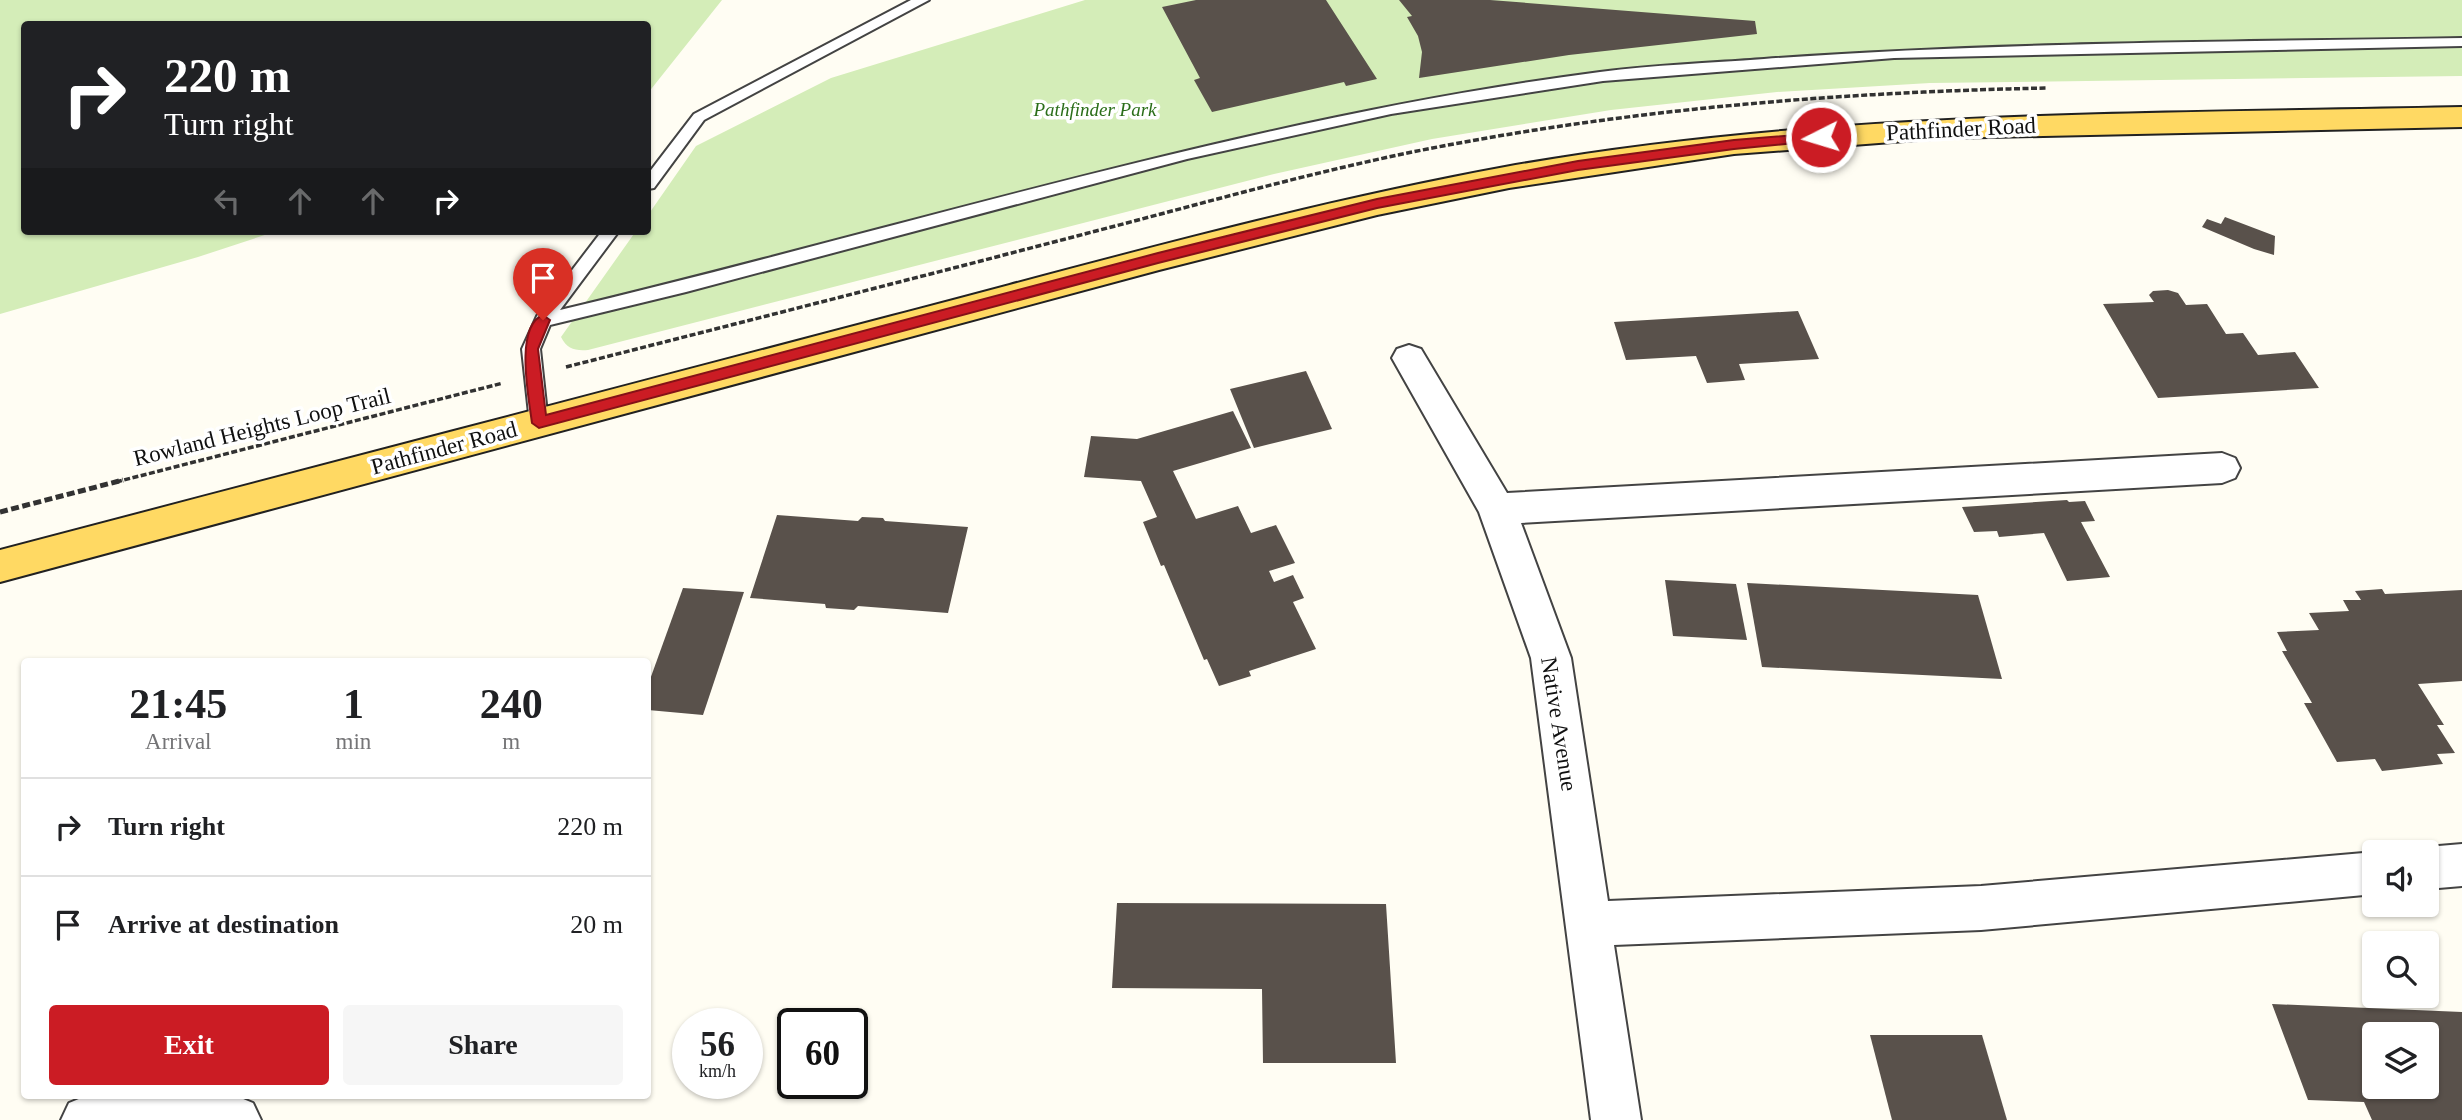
<!DOCTYPE html>
<style>
body{margin:0;font-family:"Times New Roman",serif;background:#f6f6f6;color:#202124;height:100vh;display:flex;flex-direction:column;font-size:26px;white-space:nowrap}
*{box-sizing:border-box;margin:0}
p{font-size:23px;color:#757577}
.icon{flex:none;width:38px;height:38px;fill:none;stroke:currentColor;stroke-width:2;stroke-linecap:round;stroke-linejoin:round}
.map{position:relative;flex:1;overflow:hidden}
.drawer{position:absolute;left:21px;top:658px;width:630px;height:441px;display:flex;flex-direction:column;background:#fff;border-radius:7px;box-shadow:0 2px 5px #0004}
.drawer>*{flex:none}
.banner{position:absolute;left:21px;top:21px;width:630px;height:214px;border-radius:7px;box-shadow:0 2px 5px #0004;background:#202124;color:#fff;overflow:hidden}
.controls{position:absolute;left:2362px;top:840px;display:grid;gap:14px}
.controls a{display:grid;place-items:center;width:77px;height:77px;border-radius:7px;background:#fff;box-shadow:0 2px 5px #0004;font-size:35px}
.speed{position:absolute;left:672px;top:1008px;display:flex;gap:14px;font-size:35px;font-weight:700;text-align:center}
.speed>*{display:grid;place-content:center;width:91px;height:91px;border-radius:50%;background:#fff;box-shadow:0 2px 5px #0004;line-height:1}
.speed small{font-size:18px;font-weight:400}
.speed .limit{border:4px solid #111;border-radius:10px;background:#fff;color:#111}
.pin{position:absolute;display:grid;place-items:center;width:60px;height:60px;color:#fff;margin:-72px -30px;border-radius:50% 50% 50% 0;rotate:-45deg;box-shadow:0 0 7px #0007}
.pin .icon{rotate:45deg}
.me{position:absolute;width:77px;margin:-38px;rotate:265deg;stroke-linejoin:round;filter:drop-shadow(0 0 5px #0008)}
.turn{display:flex;align-items:center;gap:24px;height:147px;padding:0 28px;font-size:32px}
.turn .icon{width:91px;height:91px;stroke-width:2.5}
.turn b{display:block;font-size:49px;line-height:60px}
.lanes{display:flex;align-items:center;height:66px;padding:0 28px;background:#0003;justify-content:center;gap:35px;direction:ltr}
.lanes .off{opacity:.35}
.eta{display:flex;justify-content:space-evenly;align-items:center;height:119px;text-align:center}
.eta b{font-size:42px;font-weight:700;line-height:49px}
.primary-button{display:flex;gap:14px;margin-top:auto;padding:14px 28px}
.primary-button a{flex:1;height:80px;border-radius:7px;background:#cb1c24;color:#fff;font-size:28px;font-weight:700;line-height:80px;text-align:center}
.primary-button a+a{background:#f6f6f6;color:#202124}
ul{padding:0;list-style:none}
li{display:flex;align-items:center;gap:21px;height:98px;padding:0 28px;border-top:2px solid #e0e0e0}
li div{flex:1}
li b{display:block;font-size:26px}
li em{font-style:normal}
.map>svg:first-child{display:block}
.green{fill:#d4edb8}
.building{fill:#59514b;fill-rule:evenodd}
.lines{fill:none;stroke-linecap:round;stroke-linejoin:round}
.lane-casing{stroke:#434343;stroke-width:4}
.street-casing{stroke:#434343;stroke-width:4}
.primary-casing{stroke:#212121;stroke-width:4}
.path-far1{stroke:#323232;stroke-width:3.5;stroke-dasharray:6 2.5;stroke-linecap:butt}
.path{stroke:#323232;stroke-width:5;stroke-dasharray:8 3.5;stroke-linecap:butt}
.lane{fill:#fff;fill-rule:evenodd}
.street{fill:#fff;fill-rule:evenodd}
.primary{fill:#ffd963;fill-rule:evenodd}
.route{fill:#cb1c24;stroke:#841217;stroke-width:2}
.labels{text-anchor:middle;dominant-baseline:central;stroke-width:7;stroke-linejoin:round;paint-order:stroke}
.far-park-label{font-size:19px;font-style:italic;fill:#2b6e1a;stroke:#fff}
.street-label{font-size:23px;fill:#101010;stroke:#fff}
</style>
<div class="map">
<svg width="2462" height="1120" viewBox="0 0 2462 1120">
<rect width="100%" height="100%" fill="#fffdf3"/>
<g class="green">
<path d="M0,0H722L648,93V24H24V231H277L198,257L0,314Z"/>
<path d="M1085,0H2462V76L1930,83L1777,92L1611,110L1432,139L1274,174L588,350C575,351 567,349 561,337L636,231H648V215L696,146L831,78Z"/>
</g>
<g class="building">
<path d="M1196,0H1326L1377,79L1346,86L1344,82L1212,112L1194,80L1200,78L1162,7Z"/>
<path d="M1399,0H1490L1755,21L1757,34L1569,55L1419,78L1422,52L1418,36L1407,17L1412,16Z"/>
<path d="M2225,217L2275,236L2274,255L2254,249L2202,227L2207,219L2221,224Z"/>
<path d="M2168,290L2178,293L2186,305L2207,304L2226,334L2243,333L2258,355L2295,352L2319,388L2158,398L2103,304L2154,302L2149,295L2153,291Z"/>
<path d="M1798,311L1819,359L1739,364L1745,380L1707,383L1696,356L1626,360L1614,322Z"/>
<path d="M1306,371L1332,429L1254,448L1230,389Z"/>
<path d="M1233,411L1251,448L1173,471L1196,519L1238,506L1251,533L1276,525L1295,563L1269,571L1274,582L1293,575L1304,598L1293,602L1316,649L1249,671L1251,676L1219,686L1207,659L1204,660L1164,565L1161,566L1143,522L1157,517L1141,481L1084,477L1091,436L1137,439Z"/>
<path d="M2067,500L2069,502L2085,501L2095,521L2081,522L2110,577L2067,581L2044,533L1999,537L1997,531L1974,532L1962,507Z"/>
<path d="M777,515L858,521L862,517L883,518L885,521L968,527L948,613L858,606L854,610L826,608L825,604L750,598Z"/>
<path d="M1665,580L1736,584L1747,640L1673,636Z"/>
<path d="M1747,583L1978,595L2002,679L1762,667Z"/>
<path d="M683,588L744,592L703,715L648,710V685Z"/>
<path d="M2382,589L2385,594L2462,590V681L2418,684L2444,725H2437L2455,753L2437,754L2443,764L2382,771L2375,759L2337,762L2304,703H2312L2282,651H2287L2277,632L2319,630L2309,613L2349,611L2343,600H2361L2355,591Z"/>
<path d="M1117,903L1386,904L1396,1063H1263L1262,989L1112,988Z"/>
<path d="M2272,1004L2462,1012V1120H2372L2364,1102L2308,1100ZM2375,1034H2427V1087H2375Z"/>
<path d="M1870,1035H1982L2007,1120H1892Z"/>
</g>
<g class="lines">
<g class="lane-casing">
<g id="lane">
<path d="M911,0H929L704,120L654,188L648,189V174L694,114Z"/>
<path d="M2462,38V46L1894,58L1603,81L1391,114L1187,159L686,292L550,325L540,349L548,423L545,428H533L530,423L522,349L537,316L602,231H619L560,310C906,228 1246,118 1600,72C1654,65 1709,63 1764,59C1996,42 2229,42 2462,38Z"/>
</g>
</g>
<g class="street-casing">
<g id="street">
<path d="M1409,345L1421,349L1507,493L2222,453L2235,458L2240,468L2235,478L2222,483L1521,523L1571,658L1608,901L1981,886L2375,852V894L1981,930L1614,945L1641,1120H1591L1531,658L1479,512L1392,358L1397,349Z"/>
<path d="M2462,844V886L2427,889V852H2413L2427,847Z"/>
<path d="M86,1096H236L253,1103L261,1120H61L69,1103Z"/>
</g>
</g>
<g class="primary-casing">
<path id="primary" d="M2462,107V127L1944,138L1734,154L1509,188L1377,215L1159,270L0,582V550C297,472 595,394 892,316C1095,263 1298,205 1505,167C1821,110 2142,114 2462,107Z"/>
</g>
<g class="path-far1">
<path d="M566,367C743,322 920,277 1096,231C1212,201 1326,168 1443,146C1643,108 1845,92 2048,88"/>
<path d="M116,482L503,383"/>
</g>
<path class="path" d="M0,512L123,480"/>
<use href="#lane" class="lane"/>
<use href="#street" class="street"/>
<use href="#primary" class="primary"/>
</g>
<path class="route" d="M1821,133L1826,134V140L1734,149L1578,170L1377,208L1158,263L539,428L532,423C529,399 514,326 543,315L550,320L538,349L546,415L1158,253L1377,199L1578,161L1734,140Z"/>
<g class="labels">
<g class="far-park-label">
<text x="1095" y="109">Pathfinder Park</text>
</g>
<g class="street-label">
<text transform="translate(1961 129) rotate(-3)">Pathfinder Road</text>
<text transform="translate(262 427) rotate(-14)">Rowland Heights Loop Trail</text>
<text transform="translate(444 448) rotate(-15)">Pathfinder Road</text>
<text transform="translate(1559 724) rotate(81)">Native Avenue</text>
</g>
</g>
</svg>
<div class="controls">
<a><svg class="icon" aria-label="sound" viewBox="0 0 24 24"><path d="M4 9h4l5-4v14l-5-4H4zM17 9q2 3 0 6"/></svg></a>
<a><svg class="icon" aria-label="search" viewBox="0 0 24 24"><circle cx="10" cy="10" r="6"/><path d="M15 15l6 6"/></svg></a>
<a><svg class="icon" aria-label="layers" viewBox="0 0 24 24"><path d="M12 4l9 5-9 5-9-5zM3 14l9 5 9-5"/></svg></a>
</div>
<div class="speed"><div>56<small>km/h</small></div><div class="limit">60</div></div>
<div class="pin" style="left:543px;top:320px;background:#d93025"><svg class="icon" aria-label="arrive" viewBox="0 0 24 24"><path d="M6 21V4h12l-3 4 3 4H6"/></svg></div>
<svg class="me" style="left:1821px;top:137px" viewBox="-20 -20 40 40"><circle r="17" fill="#cb1c24" stroke="#fff" stroke-width="3"/><path d="M0-11L8 9 0 5-8 9z" fill="#fff"/></svg>
<div class="banner">
<div class="turn"><svg class="icon" aria-label="right" viewBox="0 0 24 24"><path d="M7 20v-9h11M14 6l5 5-5 5"/></svg><div><b>220 m</b>Turn right</div></div>
<div class="lanes"><svg class="icon off" aria-label="left" viewBox="0 0 24 24"><path d="M17 20v-9H6M10 6l-5 5 5 5"/></svg><svg class="icon off" aria-label="ahead" viewBox="0 0 24 24"><path d="M12 20V5M6 11l6-6 6 6"/></svg><svg class="icon off" aria-label="ahead" viewBox="0 0 24 24"><path d="M12 20V5M6 11l6-6 6 6"/></svg><svg class="icon" aria-label="right" viewBox="0 0 24 24"><path d="M7 20v-9h11M14 6l5 5-5 5"/></svg></div>
</div>
<section class="drawer">
<div class="eta">
<div><b>21:45</b><p>Arrival</p></div>
<div><b>1</b><p>min</p></div>
<div><b>240</b><p>m</p></div>
</div>
<ul>
<li><svg class="icon" aria-label="right" viewBox="0 0 24 24"><path d="M7 20v-9h11M14 6l5 5-5 5"/></svg><div><b>Turn right</b></div><em>220 m</em></li>
<li><svg class="icon" aria-label="arrive" viewBox="0 0 24 24"><path d="M6 21V4h12l-3 4 3 4H6"/></svg><div><b>Arrive at destination</b></div><em>20 m</em></li>
</ul>
<div class="primary-button"><a>Exit</a><a>Share</a></div>
</section>
</div>
